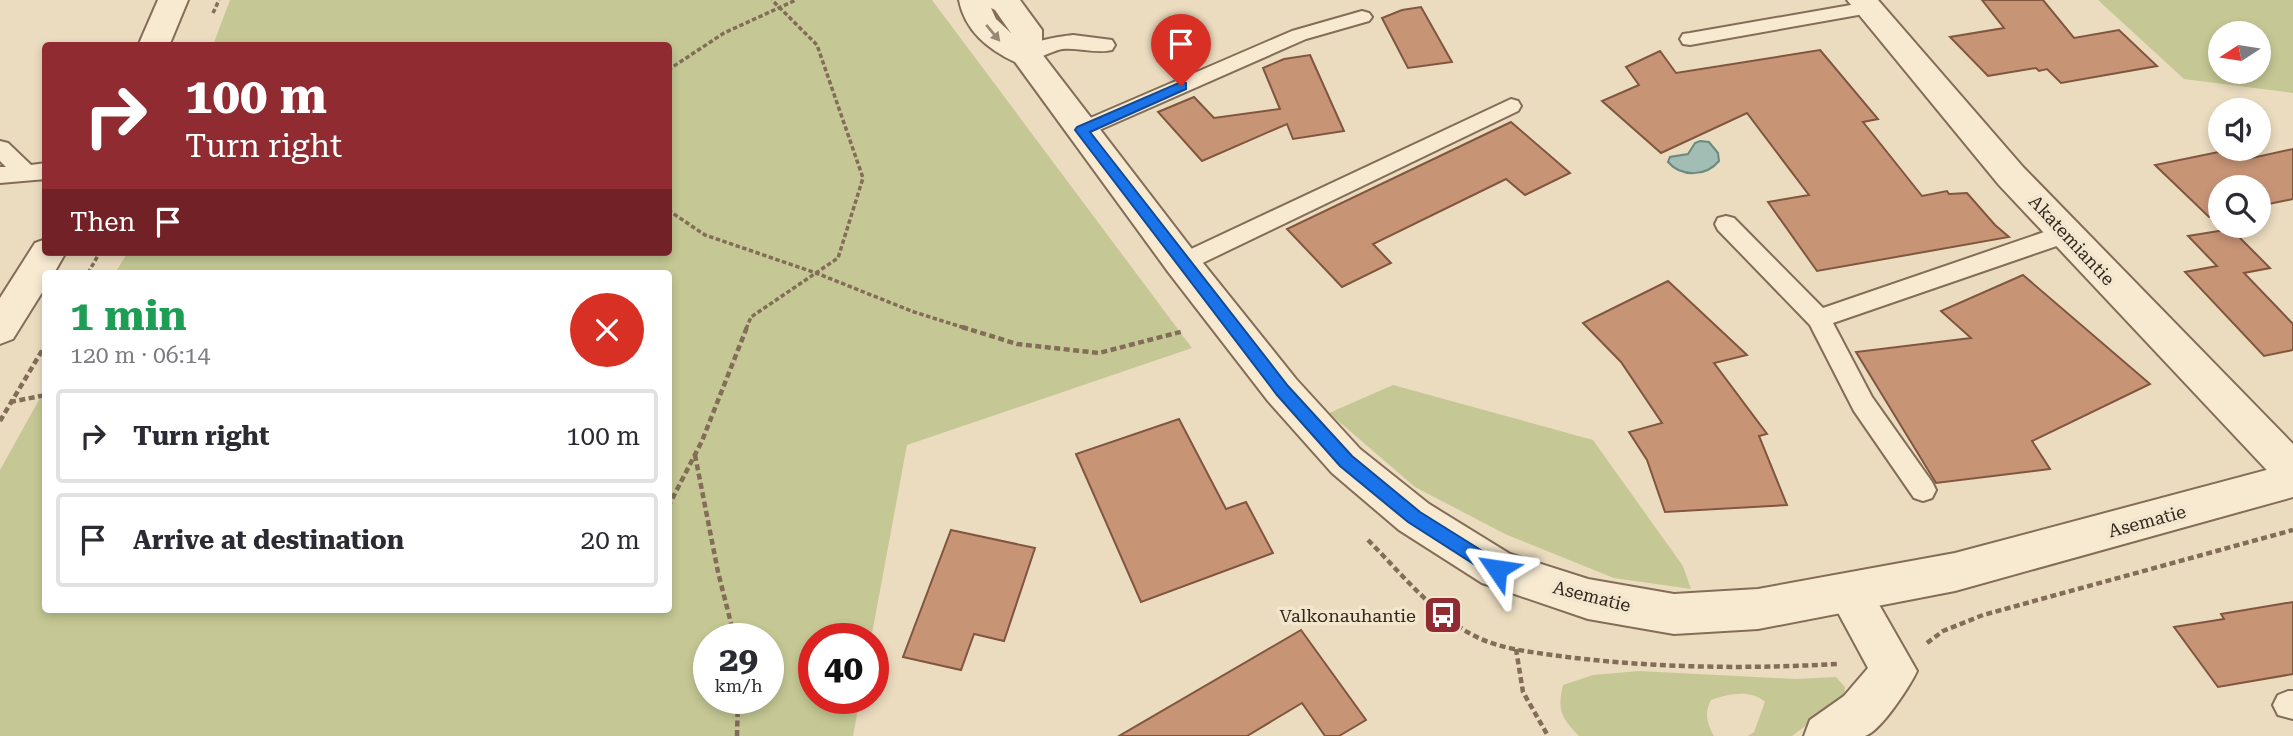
<!DOCTYPE html>
<meta charset="utf-8">
<style>
body{margin:0;font-family:"Roboto Serif",serif;background:#f7f7f7;color:#2b2b33;height:100vh;display:flex;flex-direction:column;font-size:26px;white-space:nowrap}
*{box-sizing:border-box;margin:0}
p{font-size:23px;color:#7c7c81}
.icon{flex:none;width:38px;height:38px;fill:none;stroke:currentColor;stroke-width:2;stroke-linecap:round;stroke-linejoin:round}
.map{position:relative;flex:1;overflow:hidden}
.details{position:absolute;left:42px;top:270px;width:630px;height:343px;display:flex;flex-direction:column;background:#fff;border-radius:7px;box-shadow:0 4px 10px #0003}
.details>*{flex:none}
.banner{position:absolute;left:42px;top:42px;width:630px;height:214px;border-radius:7px;box-shadow:0 4px 10px #0003;background:#8f2b31;color:#fff;overflow:hidden}
.needle{width:46px;rotate:258deg}
.buttons{position:absolute;left:2208px;top:21px;display:grid;gap:14px}
.buttons a{display:grid;place-items:center;width:63px;height:63px;border-radius:50%;background:#fff;box-shadow:0 4px 10px #0003;font-size:35px}
.speed{position:absolute;left:693px;top:623px;display:flex;gap:14px;font-size:35px;font-weight:700;text-align:center}
.speed>*{display:grid;place-content:center;width:91px;height:91px;border-radius:50%;background:#fff;box-shadow:0 4px 10px #0003;line-height:1}
.speed small{font-size:18px;font-weight:400}
.speed .limit{border:10px solid #d22;background:#fff;color:#111}
.pin{position:absolute;display:grid;place-items:center;width:60px;height:60px;color:#fff;margin:-72px -30px;border-radius:50% 50% 50% 0;rotate:-45deg;box-shadow:0 0 7px #0007}
.pin .icon{rotate:45deg}
.me{position:absolute;width:77px;margin:-38px;rotate:302deg;stroke-linejoin:round;filter:drop-shadow(0 0 5px #0008)}
.turn{display:flex;align-items:center;gap:24px;height:147px;padding:0 28px;font-size:32px}
.turn .icon{width:91px;height:91px;stroke-width:2.5}
.turn b{display:block;font-size:49px;line-height:60px}
.then{display:flex;align-items:center;height:66px;padding:0 28px;background:#0003;gap:14px;font-size:26px}
.round{display:grid;place-items:center;flex:none;width:74px;height:74px;border-radius:37px;background:#f7f7f7}
.summary{display:flex;align-items:center;justify-content:space-between;height:119px;padding:0 28px}
h1{font-size:42px;font-weight:700;line-height:52px;color:#1e9e55}
ul{padding:0;list-style:none}
li{display:flex;align-items:center;gap:21px;height:94px;margin:0 14px 10px;padding:0 14px;border:4px solid #e1e1e2;border-radius:7px}
li div{flex:1}
li b{display:block;font-size:26px}
li em{font-style:normal}
.map>svg:first-child{display:block}
.green{fill:#c5c894;fill-rule:evenodd}
.water{fill:#a2bdb4;stroke:#6a8a80;stroke-width:2}
.building{fill:#c89476;stroke:#80563f;stroke-width:2}
.lines{fill:none;stroke-linecap:round;stroke-linejoin:round}
.service-casing{stroke:#836d58;stroke-width:4}
.minor-casing{stroke:#836d58;stroke-width:4}
.tertiary-casing{stroke:#836d58;stroke-width:4}
.path-far1{stroke:#836d58;stroke-width:3.5;stroke-dasharray:4.5 2.5;stroke-linecap:butt}
.path{stroke:#836d58;stroke-width:4.5;stroke-dasharray:6 3.5;stroke-linecap:butt}
.service{fill:#f7ead1;fill-rule:evenodd}
.minor{fill:#f7ead1;fill-rule:evenodd}
.tertiary{fill:#f7ead1;fill-rule:evenodd}
.oneway{fill:#958876}
.route{fill:#1a73e8;stroke:#114b97;stroke-width:2}
.labels{text-anchor:middle;dominant-baseline:central;stroke-width:7;stroke-linejoin:round;paint-order:stroke}
.street-label{font-size:18px;fill:#33261c;stroke:#f3e6ce}
.poi-label{font-size:18px;fill:#33261c;stroke:#f3e6ce;text-anchor:end}
</style>
<div class="map">
<svg width="2293" height="736" viewBox="0 0 2293 736">
<rect width="100%" height="100%" fill="#ebdcbf"/>
<g class="green">
<path d="M230,0H932L1192,348L907,445L871,639H814V698H860L853,736H0V470L45,389L46,609H668V273H115L128,252H668V46L213,45ZM709,639H768V698H709Z"/>
<path d="M2098,0H2293V93L2184,79ZM2221,33H2259V72H2221Z"/>
<path d="M1393,385L1593,440L1683,566L1691,589L1614,578L1505,534L1415,487L1329,413Z"/>
<path d="M1639,671L1796,679L1836,677L1845,687L1844,697L1792,736H1748L1754,732L1765,702C1750,689 1729,694 1711,700C1704,713 1707,724 1714,736H1579C1561,718 1557,710 1563,685L1593,675Z"/>
</g>
<path class="water" d="M1700,141L1709,142L1718,153L1719,161C1706,177 1681,177 1668,162L1670,157L1688,154L1695,143Z"/>
<g class="building">
<path d="M1982,0H2043L2074,38L2119,30L2157,66L2061,83L2047,69L2039,71L2036,68L1988,76L1950,37L2004,28Z"/>
<path d="M1421,7L1452,62L1408,68L1382,18L1402,10Z"/>
<path d="M1820,50L1878,119L1863,122L1922,196L1947,191L1949,194L1967,193L1995,225L2009,237L1817,271L1768,202L1809,195L1747,113L1661,153L1602,101L1639,85L1626,67L1660,51L1676,73Z"/>
<path d="M1310,55L1344,131L1293,139L1287,124L1202,161L1158,112L1194,97L1214,118L1280,109L1263,68L1284,59Z"/>
<path d="M1511,122L1570,173L1525,195L1506,179L1373,244L1391,263L1342,287L1287,229Z"/>
<path d="M2233,149H2243L2252,158L2293,149V199L2259,206V187H2221V214L2209,217L2155,165Z"/>
<path d="M2231,229L2270,268L2244,273L2293,324V350L2264,356L2185,272L2217,266L2188,236Z"/>
<path d="M2023,275L2150,384L2032,441L2050,469L1936,483L1856,352L1971,338L1941,311Z"/>
<path d="M1668,281L1747,355L1714,363L1767,434L1759,436L1787,505L1665,512L1647,460L1629,432L1662,423L1621,362L1583,323Z"/>
<path d="M1179,419L1226,509L1246,502L1273,553L1141,602L1076,454Z"/>
<path d="M951,530L1035,548L1004,641L974,634L961,670L903,657Z"/>
<path d="M2293,602V674L2218,687L2174,627L2224,619L2221,614Z"/>
<path d="M1301,630L1366,720L1339,736H1325L1302,703L1247,736H1119Z"/>
</g>
<g class="lines">
<g class="service-casing">
<g id="service">
<path d="M1868,2L1875,4L1878,8L1875,12L1690,45L1683,44L1680,39L1683,34L1690,33Z"/>
<path d="M1362,11L1369,13L1372,17L1369,21L1306,39L1088,135L1081,137L1074,135L1070,130L1074,125L1292,31Z"/>
<path d="M1073,35L1112,40L1115,45L1112,50C1096,54 1078,47 1062,49C1047,52 1034,64 1019,60L1016,55C1027,41 1056,37 1073,35Z"/>
<path d="M1511,99L1518,101L1521,106L1518,111L1190,269L1182,272L1174,269L1171,263L1174,257Z"/>
<path d="M0,141L8,143L31,165L46,163V179L0,183V167H6L0,161Z"/>
<path d="M1726,216L1734,218L1823,308L2050,230L2066,226L2074,228L2077,234L2074,240L1833,323L1872,397L1932,482L1936,490L1932,498L1923,501L1914,498L1854,411L1810,325L1718,230L1715,224L1718,218Z"/>
<path d="M2288,691H2293V719L2278,715L2273,705L2278,695Z"/>
</g>
</g>
<g class="minor-casing">
<g id="minor">
<path d="M1847,0H1878L2023,167L2293,444V488L2279,483L1999,185Z"/>
<path d="M1850,574L1865,580L1917,671C1910,686 1881,731 1865,736C1854,736 1817,736 1804,736L1810,720L1844,696L1868,668L1828,594L1835,580Z"/>
</g>
</g>
<g class="tertiary-casing">
<g id="tertiary">
<path d="M158,0H188L169,46H138Z"/>
<path d="M959,0H1020L1042,30V54L1195,253L1296,379L1360,449L1429,504L1510,554L1588,579L1674,594L1758,589L1955,553L2293,463V497L1955,591L1758,629L1674,634L1588,619L1497,588L1482,583L1399,530L1332,473L1268,401L1169,273L1015,62C988,49 965,31 959,0ZM991,8L995,10L1011,33L996,19Z"/>
<path d="M46,239V252H66L54,273H46V286L13,339L0,344V298L35,243Z"/>
</g>
</g>
<g class="path-far1">
<path d="M213,13L219,0"/>
<path d="M668,70L724,33L796,0"/>
<path d="M668,210L705,235L816,273L914,312L968,329"/>
<path d="M88,273L100,252"/>
<path d="M746,329L751,317L838,258L863,178L817,45L772,0"/>
</g>
<g class="path">
<path d="M962,327L1017,344L1099,353L1184,331"/>
<path d="M10,402L46,395"/>
<path d="M0,421L46,344"/>
<path d="M695,455L718,572L735,639"/>
<path d="M668,507L702,441L747,327"/>
<path d="M1368,540C1400,572 1430,610 1469,633C1499,650 1533,652 1567,657C1657,668 1747,669 1837,664"/>
<path d="M1927,643L1943,631L1983,615L2293,530"/>
<path d="M1516,649L1523,692L1548,736"/>
<path d="M737,736L738,698"/>
</g>
<use href="#service" class="service"/>
<use href="#minor" class="minor"/>
<use href="#tertiary" class="tertiary"/>
</g>
<defs><path id="oneway-solid" d="M-6-.8H1V-3.2L6.5 0L1 3.2V.8H-6Z" transform="scale(1.75)"/></defs>
<use class="oneway" href="#oneway-solid" transform="translate(993 33) rotate(50)"/>
<path class="route" d="M1181,82L1186,83V89L1090,132L1288,386L1352,456L1420,512L1503,564L1506,569L1503,575L1497,577L1491,575L1408,522L1340,466L1277,395L1075,130L1077,127Z"/>
<defs>
<g id="bus-square" transform="scale(2.0125)"><rect x="-9" y="-9" width="18" height="18" rx="4" fill="#8f2b31" stroke="#f3e6ce"/><path d="M-5-6H5V4H4V6H2V4H-2V6H-4V4H-5ZM-3.5-4V0h7V-4ZM-3.5 1.2v1.5H-2V1.2ZM2 1.2v1.5H3.5V1.2Z" fill="#fff"/></g>
</defs>
<g fill-rule="evenodd">
<use href="#bus-square" x="1443" y="615"/>
</g>
<g class="labels">
<g class="street-label">
<text transform="translate(2072 240) rotate(47)">Akatemiantie</text>
<text transform="translate(2147 521) rotate(-15)">Asematie</text>
<text transform="translate(1592 596) rotate(14)">Asematie</text>
</g>
<g class="poi-label">
<text x="1416" y="615">Valkonauhantie</text>
</g>
</g>
</svg>
<div class="buttons">
<a><svg class="needle" viewBox="-14 -14 28 28"><path d="M0-13l5 13h-10z" fill="#e53935"/><path d="M0 13l5-13h-10z" fill="#7c7c81"/></svg></a>
<a><svg class="icon" aria-label="sound" viewBox="0 0 24 24"><path d="M4 9h4l5-4v14l-5-4H4zM17 9q2 3 0 6"/></svg></a>
<a><svg class="icon" aria-label="search" viewBox="0 0 24 24"><circle cx="10" cy="10" r="6"/><path d="M15 15l6 6"/></svg></a>
</div>
<div class="speed"><div>29<small>km/h</small></div><div class="limit">40</div></div>
<div class="pin" style="left:1181px;top:86px;background:#d93025"><svg class="icon" aria-label="arrive" viewBox="0 0 24 24"><path d="M6 21V4h12l-3 4 3 4H6"/></svg></div>
<svg class="me" style="left:1497px;top:569px" viewBox="-20 -20 40 40"><path d="M0-17L14 15 0 8-14 15z" fill="#1a73e8" stroke="#fff" stroke-width="4"/></svg>
<div class="banner">
<div class="turn"><svg class="icon" aria-label="right" viewBox="0 0 24 24"><path d="M7 20v-9h11M14 6l5 5-5 5"/></svg><div><b>100 m</b>Turn right</div></div>
<div class="then">Then<svg class="icon" aria-label="arrive" viewBox="0 0 24 24"><path d="M6 21V4h12l-3 4 3 4H6"/></svg></div>
</div>
<section class="details">
<div class="summary"><div><h1>1 min</h1><p>120 m · 06:14</p></div><a class="round" style="background:#d93025;color:#fff"><svg class="icon" aria-label="close" viewBox="0 0 24 24"><path d="M6 6l12 12M18 6L6 18"/></svg></a></div>
<ul>
<li><svg class="icon" aria-label="right" viewBox="0 0 24 24"><path d="M7 20v-9h11M14 6l5 5-5 5"/></svg><div><b>Turn right</b></div><em>100 m</em></li>
<li><svg class="icon" aria-label="arrive" viewBox="0 0 24 24"><path d="M6 21V4h12l-3 4 3 4H6"/></svg><div><b>Arrive at destination</b></div><em>20 m</em></li>
</ul>
</section>
</div>
